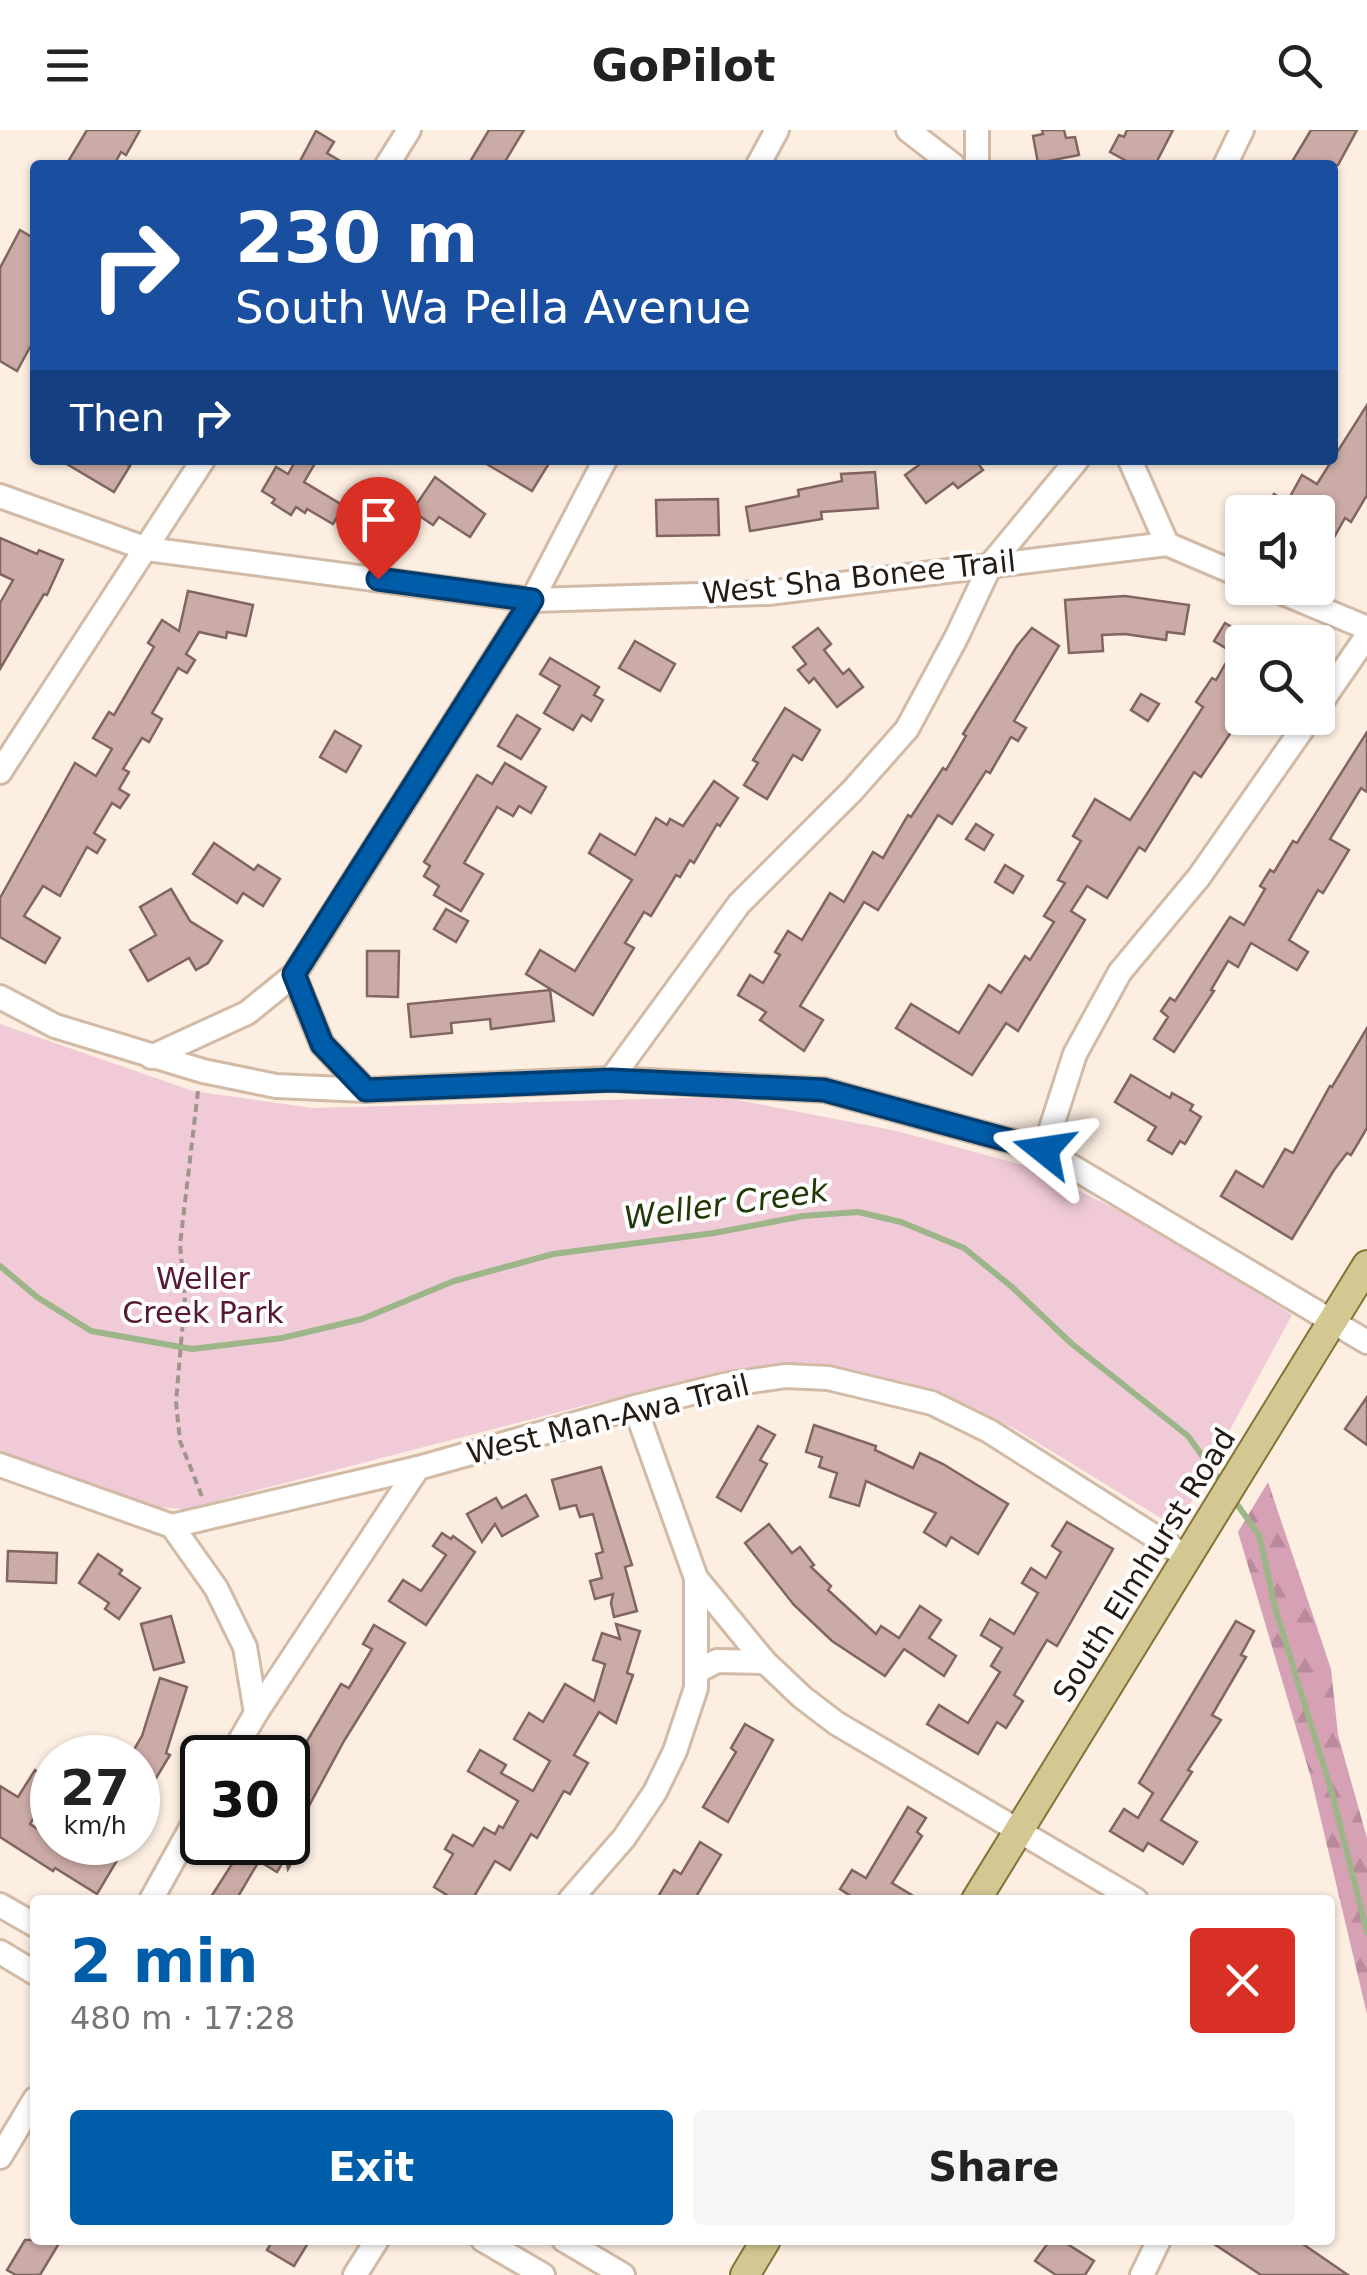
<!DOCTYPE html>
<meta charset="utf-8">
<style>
body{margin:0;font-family:"DejaVu Sans",sans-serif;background:#f6f6f6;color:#222;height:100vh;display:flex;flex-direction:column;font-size:38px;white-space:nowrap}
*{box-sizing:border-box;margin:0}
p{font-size:32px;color:#767676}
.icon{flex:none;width:55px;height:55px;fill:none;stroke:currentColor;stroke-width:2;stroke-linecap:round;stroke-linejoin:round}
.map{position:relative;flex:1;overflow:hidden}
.sheet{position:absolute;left:30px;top:1765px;width:1305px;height:350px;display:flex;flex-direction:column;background:#fff;border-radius:10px;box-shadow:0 2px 8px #0004}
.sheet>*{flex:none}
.guide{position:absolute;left:30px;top:30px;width:1308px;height:305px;border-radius:10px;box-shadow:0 2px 8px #0004;background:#1a4fa0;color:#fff;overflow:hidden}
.controls{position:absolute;left:1225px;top:365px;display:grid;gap:20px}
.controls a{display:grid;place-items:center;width:110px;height:110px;border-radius:10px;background:#fff;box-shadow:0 2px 8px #0004;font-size:50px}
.speed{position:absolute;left:30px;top:1605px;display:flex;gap:20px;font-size:50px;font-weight:700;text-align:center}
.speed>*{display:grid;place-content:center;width:130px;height:130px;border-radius:50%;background:#fff;box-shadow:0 2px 8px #0004;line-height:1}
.speed small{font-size:25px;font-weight:400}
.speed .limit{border:5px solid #111;border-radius:15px;background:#fff;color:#111}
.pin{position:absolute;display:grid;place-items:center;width:85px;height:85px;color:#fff;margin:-102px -42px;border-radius:50% 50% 50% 0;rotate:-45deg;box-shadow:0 0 10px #0007}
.pin .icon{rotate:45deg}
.me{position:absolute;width:110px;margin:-55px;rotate:285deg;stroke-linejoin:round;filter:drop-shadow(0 0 8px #0008)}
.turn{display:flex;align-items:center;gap:35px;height:210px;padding:0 40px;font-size:45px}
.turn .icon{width:130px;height:130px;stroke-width:2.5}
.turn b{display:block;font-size:70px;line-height:85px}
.then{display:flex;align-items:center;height:95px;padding:0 40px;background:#0003;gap:20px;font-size:38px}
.round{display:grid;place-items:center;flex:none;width:105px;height:105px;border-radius:10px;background:#f6f6f6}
.head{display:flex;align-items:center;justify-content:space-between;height:170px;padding:0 40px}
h1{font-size:60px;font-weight:800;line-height:75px;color:#005daa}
.primary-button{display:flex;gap:20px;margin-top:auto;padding:20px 40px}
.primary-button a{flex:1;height:115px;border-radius:10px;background:#005daa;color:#fff;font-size:40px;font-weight:800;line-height:115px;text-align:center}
.primary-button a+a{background:#f6f6f6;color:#222}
header{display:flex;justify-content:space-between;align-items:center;height:130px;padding:0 40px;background:#fff;font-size:45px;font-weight:800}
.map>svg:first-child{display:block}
.green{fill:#f0cad7}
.forest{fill:url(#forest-firs)}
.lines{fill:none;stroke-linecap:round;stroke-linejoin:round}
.stream{stroke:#9cb589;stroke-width:6}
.building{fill:#cbaba5;stroke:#826560;stroke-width:2.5}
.minor-casing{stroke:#d2bba6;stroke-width:28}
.major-casing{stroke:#827437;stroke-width:32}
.path{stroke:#a0958a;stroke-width:4;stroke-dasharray:8 5;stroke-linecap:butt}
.minor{stroke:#fff;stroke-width:22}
.major{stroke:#d3c892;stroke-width:28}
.route-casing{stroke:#003c6e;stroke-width:25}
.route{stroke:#005daa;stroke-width:18}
.labels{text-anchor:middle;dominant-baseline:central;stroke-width:8;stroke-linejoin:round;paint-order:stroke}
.street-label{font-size:30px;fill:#241c14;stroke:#fefefe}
.park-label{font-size:30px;fill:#571836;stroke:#fefefe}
.water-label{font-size:32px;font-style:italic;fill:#213908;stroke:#fefefe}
</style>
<header><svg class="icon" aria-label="menu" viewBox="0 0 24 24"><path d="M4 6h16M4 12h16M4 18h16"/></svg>GoPilot<svg class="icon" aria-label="search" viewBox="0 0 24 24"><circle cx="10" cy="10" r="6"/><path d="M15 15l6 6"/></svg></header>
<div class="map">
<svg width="1367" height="2145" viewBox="0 0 1367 2145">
<defs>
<pattern id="forest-firs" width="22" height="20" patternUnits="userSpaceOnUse" patternTransform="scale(2.5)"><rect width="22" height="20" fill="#d7a1b5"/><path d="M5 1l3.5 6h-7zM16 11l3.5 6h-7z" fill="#b88a9b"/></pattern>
</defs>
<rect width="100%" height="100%" fill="#fceee1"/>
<path class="green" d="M0,894L193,961L313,978L722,967L897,1001L1030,1037L1165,1103L1292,1185L1177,1398L1015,1299L906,1252L799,1233L598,1272L185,1379L145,1376L0,1321Z"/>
<path class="forest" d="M1268,1352L1331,1539L1338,1605L1367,1708V1884L1311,1648L1238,1402Z"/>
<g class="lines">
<g class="stream">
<path d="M0,1136L37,1167L91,1201L192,1219L282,1208L362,1189L454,1151L553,1124L714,1103L803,1086L858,1082L901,1092L964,1118L1012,1157L1072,1214L1188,1306L1224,1356"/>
<path d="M1234,1370L1259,1405L1276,1481L1332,1663L1367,1802"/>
</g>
</g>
<g class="building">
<path d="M87,0H140L126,25L121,22L114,35H66Z"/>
<path d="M489,0H524L503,35H468Z"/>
<path d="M1042,0H1064L1066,8L1075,7L1079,25L1038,33L1033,6L1043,4Z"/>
<path d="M1127,0H1173L1155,35H1134L1110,22L1119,5L1124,7Z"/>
<path d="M1311,0H1357L1338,35H1290Z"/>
<path d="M316,1L334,12L327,23L347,35H298Z"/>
<path d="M20,100L35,109V208L17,241L0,231V138Z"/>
<path d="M1367,275V365L1351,392L1345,388L1318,436V382H1263L1274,364L1287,372L1302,345L1317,354Z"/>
<path d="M60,330H120L130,336L114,362Z"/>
<path d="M296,330H317L304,352L344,376L333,394L307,379L305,383L296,377L291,385L272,373L275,369L262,361L276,337L288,344Z"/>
<path d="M480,330H551L532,361Z"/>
<path d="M926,330H975L983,340L958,358L953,353L926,373L905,345Z"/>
<path d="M875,342L878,378L821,382L822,389L750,401L746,377L799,366L798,360L842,351L841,344Z"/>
<path d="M435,347L485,384L470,407L439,387L433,395L412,381Z"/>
<path d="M718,369L719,405L657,406L656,370Z"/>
<path d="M0,408L37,424L39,420L63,430L47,465L44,464L0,539V473L13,450L0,444Z"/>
<path d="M188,461L253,475L246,506L227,502L226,508L199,502L186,524L195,530L187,543L178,538L152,583L162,589L149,612L142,608L123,639L129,642L119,659L129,665L120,678L112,673L94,703L105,710L97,723L87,717L60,766L43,756L24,786L60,808L45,833L0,807V768L75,633L96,646L112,619L93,608L109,582L114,585L138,544L154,517L148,513L162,490L179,501Z"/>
<path d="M1125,466L1189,475L1184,504L1167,502L1166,510L1125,504L1102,505L1103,521L1069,523L1065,470Z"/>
<path d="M1225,493L1246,505L1242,512V568L1236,579L1242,586L1201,647L1194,642L1145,721L1139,717L1107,768L1087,756L1071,781L1085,790L1018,901L1006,893L972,945L896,898L911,874L959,903L989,855L1001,863L1025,826L1030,830L1054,792L1044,786L1065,753L1058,750L1081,711L1073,706L1095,669L1130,690L1203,577L1196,572L1212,548L1216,550L1232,522L1214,511Z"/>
<path d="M818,498L831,514L824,520L843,544L849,539L863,557L837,577L814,548L809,553L798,540L806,534L793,517Z"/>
<path d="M1032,498L1059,516L1014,591L1026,598L1018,611L1011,607L990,643L986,641L952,694L938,685L878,780L864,772L800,876L823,890L804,921L760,890L766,882L738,865L750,845L763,853L780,825L775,822L788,801L802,810L830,763L844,772L873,722L883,728L908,685L911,687L943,638L946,640L966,606L963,604L1017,516Z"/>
<path d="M635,511L675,534L660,561L619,538Z"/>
<path d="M550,528L599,557L594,565L603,570L591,591L582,585L573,600L544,583L560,556L540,544Z"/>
<path d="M1141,564L1159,574L1148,591L1131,580Z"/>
<path d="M785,578L820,600L802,630L793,625L767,669L744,655L758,633L753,630Z"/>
<path d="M517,585L540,599L521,629L498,616Z"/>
<path d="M335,601L361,616L346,642L320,627Z"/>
<path d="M1367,602V662L1361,658L1330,709L1349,720L1323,763L1318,760L1289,810L1308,822L1297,840L1251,813L1238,837L1228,831L1211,860L1214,861L1174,922L1154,909L1168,887L1161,881L1170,868L1175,871L1230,787L1244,795L1265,759L1260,756L1270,740L1274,742L1293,711L1297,713Z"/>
<path d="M505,633L546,657L531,683L519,676L513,686L497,677L464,733L483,744L461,781L434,765L439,756L424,746L430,736L424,732L477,645L492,654Z"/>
<path d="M714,651L738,668L720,696L717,694L694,733L690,730L680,747L676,745L651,786L644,782L625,813L634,818L593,885L526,844L540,820L575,841L632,750L589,723L600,704L635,725L656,688L667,695L670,689L683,696Z"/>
<path d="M976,694L993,705L984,720L966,709Z"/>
<path d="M214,713L254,740L258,735L280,749L263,776L243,763L237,773L193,744Z"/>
<path d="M1005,735L1023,746L1013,763L995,752Z"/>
<path d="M171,759L190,791L222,811L208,833L196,840L189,828L148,851L130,820L156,805L140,777Z"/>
<path d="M446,779L468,791L456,812L434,799Z"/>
<path d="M367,821H399L398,867L367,866Z"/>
<path d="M550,860L554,891L491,899L490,889L451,893L452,903L411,907L408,874Z"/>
<path d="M1367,898V998L1351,1025L1347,1023L1334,1040L1292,1109L1221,1066L1236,1041L1263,1057L1285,1019L1293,1023L1330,956L1332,957Z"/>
<path d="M1131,945L1170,968L1172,963L1193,975L1190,980L1201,987L1185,1014L1180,1011L1172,1024L1148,1010L1156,997L1115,972Z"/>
<path d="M1367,1267V1315L1345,1299Z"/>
<path d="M814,1295L876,1316L875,1320L913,1338L920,1323L943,1334L1008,1374L978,1424L951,1407L946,1416L924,1402L936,1383L866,1351L859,1376L830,1367L837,1343L819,1337L822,1327L806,1322Z"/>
<path d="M758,1296L775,1305L760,1330L767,1334L741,1381L717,1367Z"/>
<path d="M601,1337L632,1435L625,1437L637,1481L614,1487L611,1473L613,1464L595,1469L590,1451L602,1448L596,1424L603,1422L593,1384L580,1387L576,1375L560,1379L552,1350Z"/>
<path d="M526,1365L538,1386L502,1406L495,1394L482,1412L467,1384L496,1368L502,1378Z"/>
<path d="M1067,1392L1113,1419L1057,1516L1047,1510L1014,1565L1023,1571L1006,1598L997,1592L978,1624L927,1594L939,1575L968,1593L1000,1542L991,1536L1002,1518L981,1505L990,1489L1014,1504L1038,1463L1022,1453L1031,1438L1046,1448L1061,1422L1052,1416Z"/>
<path d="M769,1394L792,1423L800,1417L814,1435L811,1437L831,1456L828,1460L876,1504L881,1496L899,1508L920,1476L941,1490L929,1508L956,1526L944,1546L904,1519L885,1546L832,1511L794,1475L745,1413Z"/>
<path d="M442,1403L451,1409L453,1406L475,1422L426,1495L389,1471L403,1450L421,1461L446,1425L433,1416Z"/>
<path d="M8,1421L57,1423L56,1453L7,1451Z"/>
<path d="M98,1424L122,1440L119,1444L140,1458L119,1489L105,1479L109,1473L79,1453Z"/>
<path d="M171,1486L184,1532L154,1540L141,1494Z"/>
<path d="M1236,1491L1254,1501L1241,1525L1246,1527L1212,1585L1221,1590L1188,1640L1192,1642L1161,1690L1197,1712L1183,1734L1148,1713L1143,1721L1110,1701L1124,1679L1138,1688L1153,1663L1139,1653Z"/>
<path d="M616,1494L640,1501L627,1543L633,1545L616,1593L599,1582L574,1625L588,1633L570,1664L564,1661L537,1708L531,1704L510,1740L495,1731L472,1770H455L434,1757L453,1724L445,1719L453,1705L473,1716L484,1698L495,1704L499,1696L503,1698L518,1671L468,1641L480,1620L506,1635L501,1643L533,1661L550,1631L514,1609L529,1583L543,1592L565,1554L594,1571L605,1534L593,1530L602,1503L620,1509Z"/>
<path d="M374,1495L405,1513L344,1611L296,1700L307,1706L288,1739L286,1727L277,1742L259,1731L236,1770H209L246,1712H288V1643L341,1554L349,1558L372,1519L363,1514Z"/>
<path d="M160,1548L187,1557L166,1623L170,1625L138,1678V1628H129L142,1606Z"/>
<path d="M745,1594L773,1610L728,1692L703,1677L736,1622L731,1618Z"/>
<path d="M35,1640L52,1651V1656L30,1694L52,1708V1712H128L97,1764L55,1738L53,1741L0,1707V1656L18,1667Z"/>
<path d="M908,1677L926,1688L917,1702L922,1706L892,1753L920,1770H857L840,1759L852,1740L866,1748Z"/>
<path d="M700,1712L721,1725L694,1770H656L674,1740L681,1744Z"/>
<path d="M25,2110H61L40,2145H16L7,2140Z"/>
<path d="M273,2110H310L294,2136L267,2120Z"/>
<path d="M1050,2110H1061L1094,2131L1085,2145H1056L1035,2131Z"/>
<path d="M1208,2110H1297L1348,2145H1261Z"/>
</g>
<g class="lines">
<g class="minor-casing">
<g id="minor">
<path d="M908,0L953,35"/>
<path d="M387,35L409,0"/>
<path d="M758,35L777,0"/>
<path d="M977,35V0"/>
<path d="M1225,35L1242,0"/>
<path d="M1130,330L1167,414"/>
<path d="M0,366L147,419L532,470L768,463L1167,414L1242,446"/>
<path d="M1271,458L1367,498"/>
<path d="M1318,577L1367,506"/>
<path d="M0,642L203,330"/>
<path d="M294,845L322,914L366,960"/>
<path d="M0,867L55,896L203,941L276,956L366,960L611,949L824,960L1044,1020L1367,1212"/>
<path d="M151,927L247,883L294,845L532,470L605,330"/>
<path d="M611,949L739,774L852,661L907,599L956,508L991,434L1077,330"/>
<path d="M1044,1020L1075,924L1120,842L1199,747L1310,588"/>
<path d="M635,1277L696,1448L765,1532L802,1567L836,1593L1136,1770"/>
<path d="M0,1335L172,1396L216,1458L245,1517L256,1583"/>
<path d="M172,1396L418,1338L635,1277L724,1255L786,1246L828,1248L932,1273L989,1301L1187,1427"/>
<path d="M696,1542L717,1531L765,1532"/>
<path d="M230,1628L256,1583L418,1338"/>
<path d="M151,1770L202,1678"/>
<path d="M570,1770L624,1708L655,1662L675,1621L696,1558V1448"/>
<path d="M0,1775L35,1795"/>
<path d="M0,1822L35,1843"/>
<path d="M0,2027L35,1969"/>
<path d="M483,2110L543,2145"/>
<path d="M564,2110L623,2145"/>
<path d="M355,2145L377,2110"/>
<path d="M1142,2145L1159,2110"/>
</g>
</g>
<g class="major-casing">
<g id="major">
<path d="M976,1770L1367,1135"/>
<path d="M745,2145L766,2110"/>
</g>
</g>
<path class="path" d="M198,961L180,1115L185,1167L176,1272L180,1311L203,1369"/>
<use href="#minor" class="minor"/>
<use href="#major" class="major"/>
</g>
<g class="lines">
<g class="route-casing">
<path id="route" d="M378,449L532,470L294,844L322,914L366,960L611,950L824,960L1044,1020"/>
</g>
<use href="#route" class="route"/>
</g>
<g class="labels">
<g class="street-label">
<text transform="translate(859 447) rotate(-6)">West Sha Bonee Trail</text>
<text transform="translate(608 1289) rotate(-14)">West Man-Awa Trail</text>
<text transform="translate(1144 1435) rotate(-58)">South Elmhurst Road</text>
</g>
<g class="park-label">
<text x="203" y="1148">Weller<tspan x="203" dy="34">Creek Park</tspan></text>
</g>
<g class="water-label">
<text transform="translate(726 1074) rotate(-8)">Weller Creek</text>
</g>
</g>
</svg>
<div class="controls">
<a><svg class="icon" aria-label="sound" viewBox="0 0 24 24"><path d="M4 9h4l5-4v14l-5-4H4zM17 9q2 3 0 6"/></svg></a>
<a><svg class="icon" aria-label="search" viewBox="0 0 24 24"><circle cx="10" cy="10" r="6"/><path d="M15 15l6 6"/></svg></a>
</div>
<div class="speed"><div>27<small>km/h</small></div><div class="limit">30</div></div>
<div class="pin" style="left:378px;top:449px;background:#d93025"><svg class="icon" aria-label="arrive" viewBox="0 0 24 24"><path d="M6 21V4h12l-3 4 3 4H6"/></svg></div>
<svg class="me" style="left:1044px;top:1020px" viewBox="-20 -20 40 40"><path d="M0-17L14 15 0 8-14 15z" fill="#005daa" stroke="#fff" stroke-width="4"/></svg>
<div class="guide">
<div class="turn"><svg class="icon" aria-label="right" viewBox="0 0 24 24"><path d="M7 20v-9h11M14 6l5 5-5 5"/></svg><div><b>230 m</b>South Wa Pella Avenue</div></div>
<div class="then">Then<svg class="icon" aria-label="right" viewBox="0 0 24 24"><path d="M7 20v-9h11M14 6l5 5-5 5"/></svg></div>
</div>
<section class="sheet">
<div class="head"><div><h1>2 min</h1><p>480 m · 17:28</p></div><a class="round" style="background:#d93025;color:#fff"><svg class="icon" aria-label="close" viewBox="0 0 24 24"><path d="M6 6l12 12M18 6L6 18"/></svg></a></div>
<div class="primary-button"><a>Exit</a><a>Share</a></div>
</section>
</div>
